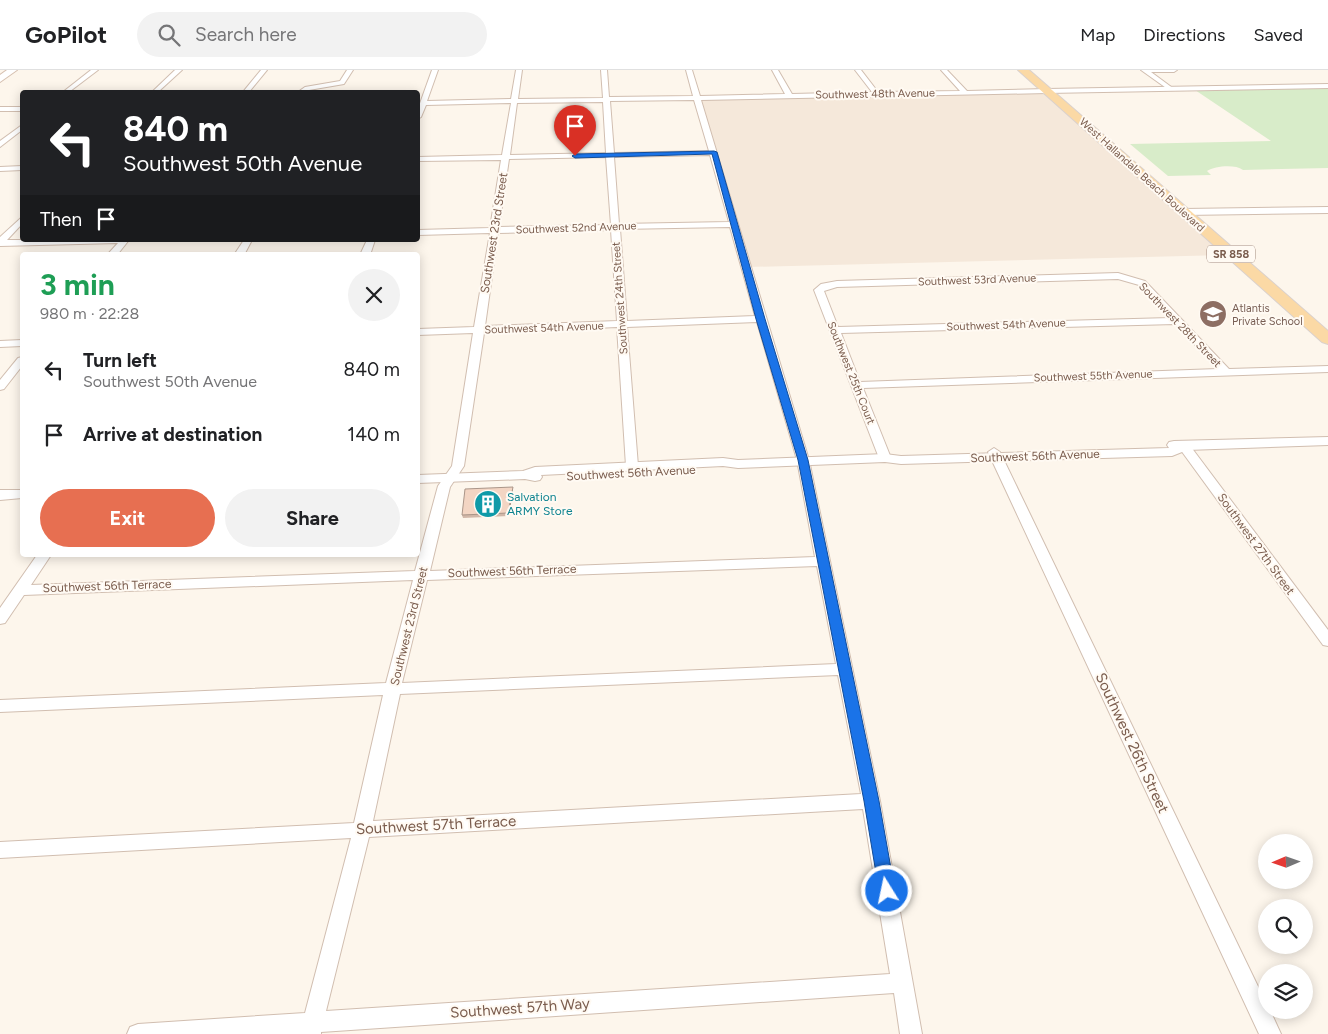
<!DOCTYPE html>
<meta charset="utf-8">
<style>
body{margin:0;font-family:Figtree,sans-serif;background:#f2f2f2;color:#202124;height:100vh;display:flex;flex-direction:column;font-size:19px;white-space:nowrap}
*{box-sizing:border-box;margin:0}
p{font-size:16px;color:#757577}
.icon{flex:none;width:28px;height:28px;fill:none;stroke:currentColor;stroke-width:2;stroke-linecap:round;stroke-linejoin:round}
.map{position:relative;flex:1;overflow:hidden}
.details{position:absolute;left:20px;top:182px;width:400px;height:305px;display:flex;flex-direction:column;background:#fff;border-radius:5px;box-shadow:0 2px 12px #0003}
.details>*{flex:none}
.top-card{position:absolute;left:20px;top:20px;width:400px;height:152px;border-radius:5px;box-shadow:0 2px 12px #0003;background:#202124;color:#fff;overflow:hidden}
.needle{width:32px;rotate:268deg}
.fabs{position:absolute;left:1258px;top:764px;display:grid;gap:10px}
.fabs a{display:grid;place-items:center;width:55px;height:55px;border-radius:50%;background:#fff;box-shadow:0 2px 12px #0003;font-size:25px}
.pin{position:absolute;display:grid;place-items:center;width:42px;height:42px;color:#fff;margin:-51px -21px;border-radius:50% 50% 50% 0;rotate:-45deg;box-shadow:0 0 5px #0007}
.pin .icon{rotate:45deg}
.me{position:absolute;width:55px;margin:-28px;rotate:350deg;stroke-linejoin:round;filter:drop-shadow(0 0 4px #0008)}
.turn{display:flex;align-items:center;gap:18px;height:105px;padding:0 20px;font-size:22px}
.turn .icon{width:65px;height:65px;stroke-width:2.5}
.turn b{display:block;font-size:35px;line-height:42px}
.then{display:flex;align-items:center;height:48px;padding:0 20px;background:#0003;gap:10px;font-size:19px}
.round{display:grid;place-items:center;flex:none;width:52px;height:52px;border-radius:26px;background:#f2f2f2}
.headline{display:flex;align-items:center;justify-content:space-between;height:85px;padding:0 20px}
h1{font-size:30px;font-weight:700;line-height:38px;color:#1e9e55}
.cta{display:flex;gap:10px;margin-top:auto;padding:10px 20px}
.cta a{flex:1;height:58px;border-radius:30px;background:#e76f51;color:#fff;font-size:20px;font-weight:700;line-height:58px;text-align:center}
.cta a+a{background:#f2f2f2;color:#202124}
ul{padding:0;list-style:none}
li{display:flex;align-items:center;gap:15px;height:65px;padding:0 20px}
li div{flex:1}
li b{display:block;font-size:19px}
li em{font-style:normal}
header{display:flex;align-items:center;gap:30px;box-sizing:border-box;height:70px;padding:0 25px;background:#fff;border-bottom:1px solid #e0e0e0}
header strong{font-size:24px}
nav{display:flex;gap:28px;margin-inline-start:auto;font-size:18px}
.search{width:350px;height:45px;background:#f2f2f2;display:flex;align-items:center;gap:12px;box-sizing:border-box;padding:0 18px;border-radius:28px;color:#757577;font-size:19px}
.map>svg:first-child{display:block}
.residential{fill:#f5e8da}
.green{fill:#d8ecc9}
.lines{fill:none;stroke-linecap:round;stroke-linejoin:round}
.minor-casing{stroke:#d1beb0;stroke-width:2}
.tertiary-casing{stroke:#d1beb0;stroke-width:2}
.secondary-casing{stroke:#d6c0b0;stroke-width:2}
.primary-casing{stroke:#dad1cd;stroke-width:2}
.minor{fill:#fff;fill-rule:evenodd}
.tertiary{fill:#fff;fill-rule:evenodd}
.secondary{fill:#fff;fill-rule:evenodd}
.primary{fill:#fbd9a5;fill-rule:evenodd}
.wall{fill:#d1b7a8}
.shaded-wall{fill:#aa9588}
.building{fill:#f3d5c3;stroke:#aa9588}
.route{fill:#1a73e8;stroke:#114b97}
.labels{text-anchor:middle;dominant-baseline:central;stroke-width:4;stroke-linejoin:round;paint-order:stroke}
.far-street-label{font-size:11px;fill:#7a5c4d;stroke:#fffaf3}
.shield{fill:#fffaf3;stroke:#a28b7f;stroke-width:1}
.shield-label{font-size:11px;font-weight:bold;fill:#7a5c4d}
.far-education-label{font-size:11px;fill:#785e54;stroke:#fffaf3;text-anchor:start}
.street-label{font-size:12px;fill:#7a5c4d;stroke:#fffaf3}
.culture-label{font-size:12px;fill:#0d838f;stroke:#fffaf3;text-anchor:start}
.near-street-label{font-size:15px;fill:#7a5c4d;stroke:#fffaf3}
</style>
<header>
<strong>GoPilot</strong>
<div class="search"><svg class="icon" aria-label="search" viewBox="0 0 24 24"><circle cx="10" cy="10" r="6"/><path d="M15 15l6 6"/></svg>Search here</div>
<nav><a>Map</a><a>Directions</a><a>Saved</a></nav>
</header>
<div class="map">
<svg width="1328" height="964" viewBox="0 0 1328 964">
<rect width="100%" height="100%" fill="#fdf6ec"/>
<path class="residential" d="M1044,22L1225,185L749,197L700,28Z"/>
<path class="green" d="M1328,18V98L1243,100C1235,94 1215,96 1207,101L1211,105L1168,106L1130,74L1271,71L1195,20Z"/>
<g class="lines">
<g class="minor-casing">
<g id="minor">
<path d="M91,0H98L69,22H63Z"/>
<path d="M175,0H182L158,22H152Z"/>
<path d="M261,0H267L249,22H243Z"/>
<path d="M347,0H353L344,14L309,20L305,22H298L305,17L340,11Z"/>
<path d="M432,0H438L427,31L511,29L516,0H522L518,29L603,28L601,0H607L609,27L693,26L686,0H692L700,26L785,24L772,0H778L792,24L872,22L855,0H861L878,22L960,21L941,0H947L967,21L1047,19L1050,21L1047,23L701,30L809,390L880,731L922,964H900L894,923L321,962V964H127L130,957L138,954L305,943L351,768L0,788V772L354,753L383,625L0,642V630L386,613L413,510L24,525L5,553L0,554V538L37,485H51L31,515L415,501L438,416L452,396L473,263L418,265V259L474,257L490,163L418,165V160L490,158L501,90L418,91V87L502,85L511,33L426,35L421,47L418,49V39ZM694,30L709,81L614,83L610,31ZM603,32L606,83L510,85L517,33ZM710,85L729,152L619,154L614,87ZM606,87L611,155L499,157L509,89ZM730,157L755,246L627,251L620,159ZM611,160L617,251L485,256L498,163ZM757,252L797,390L815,487L430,501L450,417L464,396L484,263L617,257L626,396L632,400L638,396L627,257ZM817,496L836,594L402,613L427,510ZM838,605L861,724L373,751L400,624ZM863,739L890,904L326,941L369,767Z"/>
<path d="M1141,0H1177L1174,2H1151L1174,19L1169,20Z"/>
<rect x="0" y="37" width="22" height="4"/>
<path d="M22,55V60L0,77V71Z"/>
<path d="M22,96V100L0,101V97Z"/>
<path d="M22,147V154L7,170H129L117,185H107L118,173L0,176V167Z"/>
<path d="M244,170H252L244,185H234Z"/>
<path d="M367,170H375L370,185H360Z"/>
<path d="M1118,203L1145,211L1229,299L1328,296V302L863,318L891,388L885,392L879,388L814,220L821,214L837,211ZM1118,209L1139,215L1170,248L838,257L824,221L837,217ZM1175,254L1218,299L860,312L841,263Z"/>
<path d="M22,270V276L0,277V271Z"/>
<path d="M22,287V296L4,319L0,320V310L18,288Z"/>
<path d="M1184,372L1188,373L1328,560V576L1323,575L1180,379L1178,376Z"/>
<path d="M994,378L1000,382L1266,933V940H1270L1281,964H1259L988,382Z"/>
</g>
</g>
<g class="tertiary-casing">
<g id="tertiary">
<path d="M1328,14V18L1047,23L1043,21L1047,19Z"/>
<path d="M1328,137V143L1184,145L1179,142L1184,139Z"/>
<path d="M1328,367V375L1187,380L1172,386L901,394L885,392L738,398L723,396L541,405L542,407L540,410L535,411L525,409L418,413V405L523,401L535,397L723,388L738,390L885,384L901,386L1169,378L1167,375L1169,372L1174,371Z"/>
<path d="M0,420H22V428L0,430Z"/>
</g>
</g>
<g class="secondary-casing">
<path id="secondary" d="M7,0H17L0,12V5Z"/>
</g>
<g class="primary-casing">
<path id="primary" d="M1018,0H1029L1328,261V274L1322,272Z"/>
</g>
<use href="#minor" class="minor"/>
<use href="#tertiary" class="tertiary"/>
<use href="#secondary" class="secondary"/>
<use href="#primary" class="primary"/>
</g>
<path class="wall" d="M513,421L509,446L463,448L462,445Z"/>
<path class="shaded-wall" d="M513,417V421L509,446L508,443Z"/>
<path class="building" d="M513,417L508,443L462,445L465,419Z"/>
<path class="route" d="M714,81L717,82L765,249L808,390L879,731L895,821L892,826L887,828L881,826L879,821L864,731L798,390L756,249L712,84L575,88L572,86L575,84Z"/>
<defs>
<g id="school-disc" transform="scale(1.4375)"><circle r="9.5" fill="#8d6e63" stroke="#fffaf3"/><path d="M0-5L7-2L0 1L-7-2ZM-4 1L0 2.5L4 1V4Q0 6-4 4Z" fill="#fff"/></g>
<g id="building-disc" transform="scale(1.4375)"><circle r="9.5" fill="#0f9aa8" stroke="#fffaf3"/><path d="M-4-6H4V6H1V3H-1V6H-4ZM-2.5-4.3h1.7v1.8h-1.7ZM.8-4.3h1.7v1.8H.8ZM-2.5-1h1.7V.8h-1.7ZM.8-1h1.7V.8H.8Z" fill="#fff"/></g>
</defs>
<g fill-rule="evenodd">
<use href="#school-disc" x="1213" y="244"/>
<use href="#building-disc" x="488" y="434"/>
</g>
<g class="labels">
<g class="far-street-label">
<text transform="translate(875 24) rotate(-1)">Southwest 48th Avenue</text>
<text transform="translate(1142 105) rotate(42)">West Hallandale Beach Boulevard</text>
<text transform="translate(576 158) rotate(-2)">Southwest 52nd Avenue</text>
<text transform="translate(977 210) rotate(-2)">Southwest 53rd Avenue</text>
<text transform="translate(620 228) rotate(-94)">Southwest 24th Street</text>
<text transform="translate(1006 255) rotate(-2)">Southwest 54th Avenue</text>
<text transform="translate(1180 255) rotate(46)">Southwest 28th Street</text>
<text transform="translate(544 258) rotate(-2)">Southwest 54th Avenue</text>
<text transform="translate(851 303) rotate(68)">Southwest 25th Court</text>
<text transform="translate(1093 306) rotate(-2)">Southwest 55th Avenue</text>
</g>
<rect class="shield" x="1207" y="175.5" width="48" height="17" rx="4"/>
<g class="shield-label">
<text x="1231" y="184">SR 858</text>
</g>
<g class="far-education-label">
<text x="1232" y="238">Atlantis<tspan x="1232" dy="13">Private School</tspan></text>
</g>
<g class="street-label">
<text transform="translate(494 163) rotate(-81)">Southwest 23rd Street</text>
<text transform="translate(1035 386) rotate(-2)">Southwest 56th Avenue</text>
<text transform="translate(631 403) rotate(-3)">Southwest 56th Avenue</text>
<text transform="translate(1256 474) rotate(54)">Southwest 27th Street</text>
<text transform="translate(512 501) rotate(-2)">Southwest 56th Terrace</text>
<text transform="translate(107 516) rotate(-2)">Southwest 56th Terrace</text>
<text transform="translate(409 556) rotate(-76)">Southwest 23rd Street</text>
</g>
<g class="culture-label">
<text x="507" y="427">Salvation<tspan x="507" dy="14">ARMY Store</tspan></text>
</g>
<g class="near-street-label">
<text transform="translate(1132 673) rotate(65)">Southwest 26th Street</text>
<text transform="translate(436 755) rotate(-3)">Southwest 57th Terrace</text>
<text transform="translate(520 938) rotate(-4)">Southwest 57th Way</text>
</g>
</g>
</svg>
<div class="fabs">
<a><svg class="needle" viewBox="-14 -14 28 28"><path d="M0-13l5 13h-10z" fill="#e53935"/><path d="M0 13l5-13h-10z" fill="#757577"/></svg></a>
<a><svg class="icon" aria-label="search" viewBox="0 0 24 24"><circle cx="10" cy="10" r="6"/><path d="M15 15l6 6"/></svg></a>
<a><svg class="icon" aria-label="layers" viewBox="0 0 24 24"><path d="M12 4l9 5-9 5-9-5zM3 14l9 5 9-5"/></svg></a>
</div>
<div class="pin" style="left:575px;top:86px;background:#d93025"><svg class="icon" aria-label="arrive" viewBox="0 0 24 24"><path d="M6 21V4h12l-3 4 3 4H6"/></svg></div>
<svg class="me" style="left:887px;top:821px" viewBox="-20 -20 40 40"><circle r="17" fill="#1a73e8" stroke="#fff" stroke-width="3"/><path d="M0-11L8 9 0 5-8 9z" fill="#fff"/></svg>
<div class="top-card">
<div class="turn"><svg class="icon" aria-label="left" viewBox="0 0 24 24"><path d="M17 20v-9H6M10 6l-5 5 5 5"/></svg><div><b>840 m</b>Southwest 50th Avenue</div></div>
<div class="then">Then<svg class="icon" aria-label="arrive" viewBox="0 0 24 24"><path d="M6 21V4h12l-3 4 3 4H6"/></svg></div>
</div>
<section class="details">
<div class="headline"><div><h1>3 min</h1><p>980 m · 22:28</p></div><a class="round"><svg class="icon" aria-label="close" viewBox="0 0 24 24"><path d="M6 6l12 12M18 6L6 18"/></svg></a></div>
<ul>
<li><svg class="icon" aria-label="left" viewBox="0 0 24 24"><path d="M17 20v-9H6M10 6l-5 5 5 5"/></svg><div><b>Turn left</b><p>Southwest 50th Avenue</p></div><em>840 m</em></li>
<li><svg class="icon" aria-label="arrive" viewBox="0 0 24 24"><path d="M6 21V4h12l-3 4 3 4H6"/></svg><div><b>Arrive at destination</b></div><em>140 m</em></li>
</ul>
<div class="cta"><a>Exit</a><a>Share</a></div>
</section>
</div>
